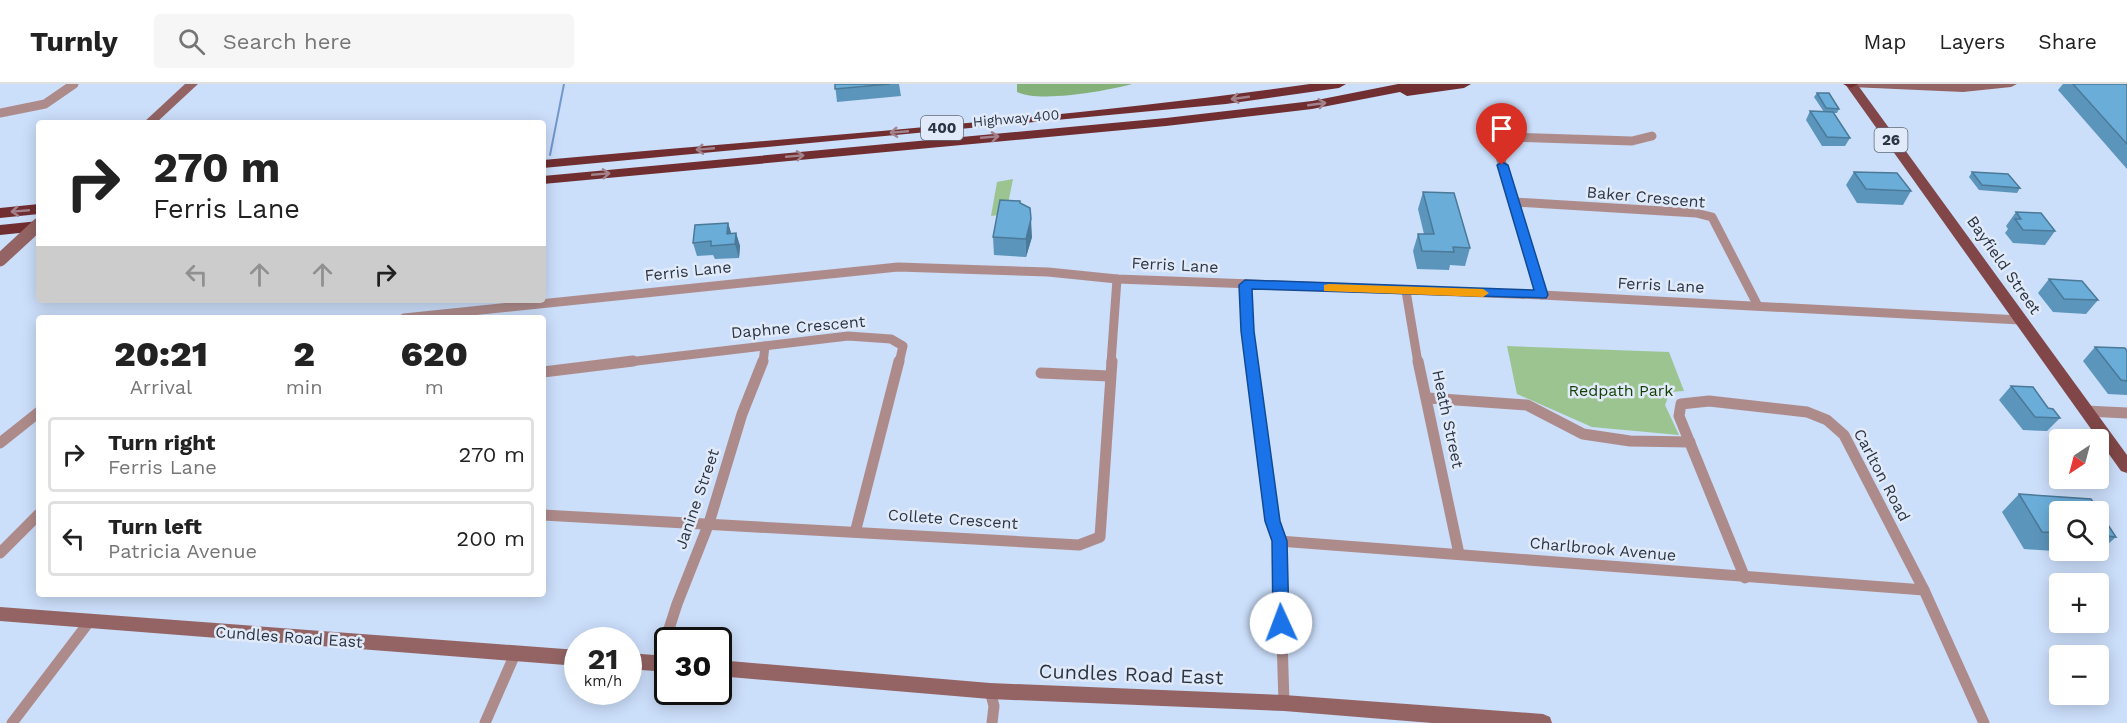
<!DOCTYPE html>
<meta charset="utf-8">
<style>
body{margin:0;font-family:"Work Sans",sans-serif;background:#f6f6f6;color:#222;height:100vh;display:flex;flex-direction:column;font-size:22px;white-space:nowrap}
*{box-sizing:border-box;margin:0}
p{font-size:20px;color:#767676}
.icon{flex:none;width:33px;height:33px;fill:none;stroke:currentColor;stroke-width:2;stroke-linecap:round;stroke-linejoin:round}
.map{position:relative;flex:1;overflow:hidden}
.panel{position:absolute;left:36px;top:231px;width:510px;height:282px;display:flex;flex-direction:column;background:#fff;border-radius:6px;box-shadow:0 3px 15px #0003}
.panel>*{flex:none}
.guide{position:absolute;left:36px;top:36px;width:510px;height:183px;border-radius:6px;box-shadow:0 3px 15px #0003;background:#fff;color:#222;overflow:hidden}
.needle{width:39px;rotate:216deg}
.controls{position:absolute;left:2049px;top:345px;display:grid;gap:12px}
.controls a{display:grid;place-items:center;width:60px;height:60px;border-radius:6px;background:#fff;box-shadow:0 3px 15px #0003;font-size:30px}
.speed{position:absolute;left:564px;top:543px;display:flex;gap:12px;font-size:30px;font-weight:700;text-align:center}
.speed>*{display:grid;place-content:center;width:78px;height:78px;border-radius:50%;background:#fff;box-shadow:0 3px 15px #0003;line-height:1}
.speed small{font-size:15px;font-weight:400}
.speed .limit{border:3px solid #111;border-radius:9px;background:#fff;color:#111}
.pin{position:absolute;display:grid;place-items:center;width:51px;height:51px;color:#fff;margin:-62px -26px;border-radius:50% 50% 50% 0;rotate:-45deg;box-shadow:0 0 6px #0007}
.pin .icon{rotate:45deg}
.me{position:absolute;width:66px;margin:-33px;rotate:358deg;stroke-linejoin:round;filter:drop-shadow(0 0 4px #0008)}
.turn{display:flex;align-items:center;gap:21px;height:126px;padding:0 18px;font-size:27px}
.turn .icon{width:78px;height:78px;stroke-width:2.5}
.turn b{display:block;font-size:42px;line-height:51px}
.lanes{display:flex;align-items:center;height:57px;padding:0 18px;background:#0003;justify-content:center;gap:30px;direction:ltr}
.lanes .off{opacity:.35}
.eta{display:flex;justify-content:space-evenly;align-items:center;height:102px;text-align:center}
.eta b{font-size:36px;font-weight:800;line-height:42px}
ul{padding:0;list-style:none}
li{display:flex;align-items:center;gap:18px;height:75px;margin:0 12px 9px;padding:0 6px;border:3px solid #e0e0e0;border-radius:6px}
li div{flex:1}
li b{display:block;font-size:22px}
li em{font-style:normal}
header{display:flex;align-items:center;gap:36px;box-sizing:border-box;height:84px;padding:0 30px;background:#fff;border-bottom:2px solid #e0e0e0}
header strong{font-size:28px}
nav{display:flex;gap:33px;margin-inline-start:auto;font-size:21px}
.search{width:420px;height:54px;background:#f6f6f6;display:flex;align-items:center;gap:15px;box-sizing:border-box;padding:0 21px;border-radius:6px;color:#767676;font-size:22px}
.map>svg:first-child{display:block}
.green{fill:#9cc491}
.forest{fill:#84b179}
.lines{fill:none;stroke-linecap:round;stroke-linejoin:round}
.stream{stroke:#7397cf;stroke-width:2}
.street-far1{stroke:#ae8b8b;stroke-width:9}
.street{stroke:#ae8b8b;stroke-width:11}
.secondary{fill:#946464;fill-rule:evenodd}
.primary{fill:#814748;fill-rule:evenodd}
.highway{fill:#702e31;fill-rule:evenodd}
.secondary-bridge{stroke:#946464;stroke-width:13}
.wall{fill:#5c95bb;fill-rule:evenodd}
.shaded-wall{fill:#4b7998}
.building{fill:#6badd9;stroke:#4b7998;stroke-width:1.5}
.oneway{stroke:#a3838b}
.route{fill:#1a73e8;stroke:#114b97;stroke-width:1.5}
.slow{fill:#f59e0b}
.labels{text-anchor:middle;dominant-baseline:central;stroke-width:5;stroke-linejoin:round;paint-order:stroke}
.far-street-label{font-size:14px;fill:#2c3543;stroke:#e1eaf9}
.shield{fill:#e1eaf9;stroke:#626b7a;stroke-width:1.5}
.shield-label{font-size:15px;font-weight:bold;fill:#2c3543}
.street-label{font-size:16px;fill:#2c3543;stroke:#e1eaf9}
.park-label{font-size:16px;fill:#133f03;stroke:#e1eaf9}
.near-street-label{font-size:20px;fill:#2c3543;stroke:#e1eaf9}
</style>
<header>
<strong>Turnly</strong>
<div class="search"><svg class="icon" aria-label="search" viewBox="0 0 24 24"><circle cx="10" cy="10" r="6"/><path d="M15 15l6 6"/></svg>Search here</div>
<nav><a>Map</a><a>Layers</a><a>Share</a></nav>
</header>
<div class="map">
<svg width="2127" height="639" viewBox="0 0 2127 639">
<rect width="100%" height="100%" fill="#cbdefa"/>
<g class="green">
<path d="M1013,95L1006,130L991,132L997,98Z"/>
<path d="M1507,262L1669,268L1684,307L1670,308L1665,321L1679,351L1592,343L1517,310Z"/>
</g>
<path class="forest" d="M1017,0H1132C1107,7 1039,19 1017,8Z"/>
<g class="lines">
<path class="stream" d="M550,71L564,0"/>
<g class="street-far1">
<path d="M0,29L45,20L74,0"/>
<path d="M1514,118L1696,129L1712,133L1758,222"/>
<path d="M1246,200L1252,279"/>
<path d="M1406,207L1418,279"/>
<path d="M1542,211L1497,63L1499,57L1512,53L1632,57L1652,52"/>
<path d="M404,234L898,183L1048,188L1117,195L1542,211L2020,236"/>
<path d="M620,279L848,252L891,255L903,262L899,279"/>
<path d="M763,279L765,262"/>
<path d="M1111,279L1117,195"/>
</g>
<g class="street">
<path d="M1252,277L1273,437L1279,457L1284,619"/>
<path d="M1418,277L1459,470"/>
<path d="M543,288L633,277"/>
<path d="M1041,289L1109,292"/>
<path d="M1428,314L1527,321L1583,350L1630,357L1690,358"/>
<path d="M2086,327L2127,329"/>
<path d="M0,359L39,328"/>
<path d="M543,431L1079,461L1100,453L1112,277"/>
<path d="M856,445L899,277"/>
<path d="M1279,457L1924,506"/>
<path d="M0,469L39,430"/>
<path d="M1745,494L1679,332L1681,320L1709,317L1807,328L1827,336L1844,351L1924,506L1984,639"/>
<path d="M658,579L677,520L709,439L742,330L763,277"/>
<path d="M990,607L994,622L992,639"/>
<path d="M12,639L89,538"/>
<path d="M485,639L515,570"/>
</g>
<g class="secondary">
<path d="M185,0H198L156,39H143Z"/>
<path d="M1845,0H2017L2011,3L1963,8L1851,3Z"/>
<path d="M0,523L578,566V582L0,537Z"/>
<path d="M628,569L668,572V588L628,585Z"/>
<path d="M718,576L990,599L1284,611L1543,630L1550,633L1552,639H1432L1284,627L990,615L718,592Z"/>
</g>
<path class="primary" d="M1845,0H1857L2127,371V389L2121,387Z"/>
<g class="highway">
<path d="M1310,0H1346L1339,4L1226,20L543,84V76C799,53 1056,36 1310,0Z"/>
<path d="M1398,0H1471L1464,4L1407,12L1400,8L1312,25L1166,42L543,100V92L1166,34L1312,17Z"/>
<path d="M1843,0H1858L1851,4Z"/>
<path d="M39,120V130L0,134V124Z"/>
<path d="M39,137V147L0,151V141Z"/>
</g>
<path class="secondary-bridge" d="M0,176L39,140"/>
</g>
<g class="wall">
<path d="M835,0H899L901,12L837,18Z"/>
<path d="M2063,0H2127V85L2058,6Z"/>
<path d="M1817,9L1839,25L1837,29H1834L1850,54L1845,62H1822L1806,36L1810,27L1824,28L1814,13Z"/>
<path d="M1854,88L1911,107L1903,121L1857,119L1846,101Z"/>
<path d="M1972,88L2020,104L2017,109L1979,106L1969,93Z"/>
<path d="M1423,108L1470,164L1465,182L1450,181L1449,186L1417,185L1413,167L1418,150H1424L1418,125Z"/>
<path d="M1020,119L1032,153L1026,173L994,171L993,153Z"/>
<path d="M2016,128L2055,147L2045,161L2013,159L2005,149L2008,145L2006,142Z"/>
<path d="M728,139L731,149H736L740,162L739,174L715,175L713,171L697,172L693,159Z"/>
<path d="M2049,195L2098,216L2086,230L2053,228L2038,209Z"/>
<path d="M2095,263L2127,267V311L2108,310L2083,277Z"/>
<path d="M2011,302L2048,324L2060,334L2047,347L2023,346L1999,316Z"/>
<path d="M2019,410L2091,415L2116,453L2097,470L2024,465L2002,428ZM2060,428H2098V466H2060Z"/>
</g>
<g class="shaded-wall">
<path d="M1031,135L1032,153L1026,173V155Z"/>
<path d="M728,139L732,152L727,150Z"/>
<path d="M736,149L740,162L739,174L735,160Z"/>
</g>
<g class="building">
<path d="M835,0H890L835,5Z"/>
<path d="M2073,0H2127V60Z"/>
<path d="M1817,9H1829L1839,25L1826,24Z"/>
<path d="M1810,27L1833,28L1850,54L1827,53Z"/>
<path d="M1854,88L1897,89L1911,107L1866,105Z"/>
<path d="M1972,88L2008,90L2020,104L1982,101Z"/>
<path d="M1423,108L1454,109L1470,164L1453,163L1454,168L1422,167L1418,150H1434Z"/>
<path d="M1000,116L1020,117V119L1030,124L1031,135L1026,155L993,153Z"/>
<path d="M2016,128L2041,129L2055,147L2023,146L2015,135H2021Z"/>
<path d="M728,139L727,150L736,149L735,160L711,162V157L693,159L695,141Z"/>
<path d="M2049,195L2082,197L2098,216L2064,215Z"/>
<path d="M2095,263L2125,264L2127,267V297L2121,296Z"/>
<path d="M2011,302L2033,303L2048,324L2053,325L2060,334L2035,333Z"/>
<path d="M2019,410L2091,415L2116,453L2098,451V428H2060V449L2042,448Z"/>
</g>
<defs><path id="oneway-shaft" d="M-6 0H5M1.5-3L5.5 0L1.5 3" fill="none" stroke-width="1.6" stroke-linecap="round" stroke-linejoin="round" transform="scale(1.5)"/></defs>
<g class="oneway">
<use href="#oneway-shaft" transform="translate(1240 14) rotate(172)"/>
<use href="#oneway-shaft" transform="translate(1317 20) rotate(-8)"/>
<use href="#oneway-shaft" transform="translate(899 48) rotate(175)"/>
<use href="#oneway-shaft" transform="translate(990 53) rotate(-5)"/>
<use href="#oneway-shaft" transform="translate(705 65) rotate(175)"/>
<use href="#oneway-shaft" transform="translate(795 72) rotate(-5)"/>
<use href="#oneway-shaft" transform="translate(601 90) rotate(-5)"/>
<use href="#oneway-shaft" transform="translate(20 127) rotate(175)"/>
</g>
<path class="route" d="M1502,78L1508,81L1548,211L1546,214L1252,205L1254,247L1280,437L1287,457L1289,539L1287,544H1276L1273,539L1272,457L1265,437L1259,390L1241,247L1239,201L1245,196L1534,206L1497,81Z"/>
<path class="slow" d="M1329,200L1483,205L1489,209L1483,213L1324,207V201Z"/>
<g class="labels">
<g class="far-street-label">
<text transform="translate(1016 34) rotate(-5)">Highway 400</text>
</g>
<g class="shield">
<rect x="921" y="32" width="42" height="24" rx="4.5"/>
<rect x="1874.5" y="44" width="33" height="24" rx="4.5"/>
</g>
<g class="shield-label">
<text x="942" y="44">400</text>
<text x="1891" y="56">26</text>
</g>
<g class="street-label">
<text transform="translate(1646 113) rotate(5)">Baker Crescent</text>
<text transform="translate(1175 181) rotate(3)">Ferris Lane</text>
<text transform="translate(2004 181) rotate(55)">Bayfield Street</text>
<text transform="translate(688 187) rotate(-6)">Ferris Lane</text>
<text transform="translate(1661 201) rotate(3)">Ferris Lane</text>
<text transform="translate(798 243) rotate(-5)">Daphne Crescent</text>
<text transform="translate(1448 335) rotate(78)">Heath Street</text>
<text transform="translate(1882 391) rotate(62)">Carlton Road</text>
<text transform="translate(697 415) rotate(-71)">Janine Street</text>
<text transform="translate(953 435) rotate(4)">Collete Crescent</text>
<text transform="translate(1603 465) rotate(5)">Charlbrook Avenue</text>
<text transform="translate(289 553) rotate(4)">Cundles Road East</text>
</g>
<g class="park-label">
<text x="1621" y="306">Redpath Park</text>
</g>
<g class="near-street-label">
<text transform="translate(1131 590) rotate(2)">Cundles Road East</text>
</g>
</g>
</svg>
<div class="controls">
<a><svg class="needle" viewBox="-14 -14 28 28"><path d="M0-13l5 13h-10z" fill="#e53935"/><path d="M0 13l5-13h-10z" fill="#767676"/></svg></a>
<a><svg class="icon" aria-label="search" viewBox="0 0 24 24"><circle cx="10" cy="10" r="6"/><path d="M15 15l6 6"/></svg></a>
<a>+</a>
<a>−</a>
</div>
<div class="speed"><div>21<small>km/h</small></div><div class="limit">30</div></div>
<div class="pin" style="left:1502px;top:81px;background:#d93025"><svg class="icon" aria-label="arrive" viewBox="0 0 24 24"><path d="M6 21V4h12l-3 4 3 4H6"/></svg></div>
<svg class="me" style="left:1281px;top:539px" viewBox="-20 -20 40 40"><circle r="19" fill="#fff"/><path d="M0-13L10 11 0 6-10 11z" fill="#1a73e8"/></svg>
<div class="guide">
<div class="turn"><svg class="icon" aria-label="right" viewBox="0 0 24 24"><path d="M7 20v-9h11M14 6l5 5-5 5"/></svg><div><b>270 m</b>Ferris Lane</div></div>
<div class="lanes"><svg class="icon off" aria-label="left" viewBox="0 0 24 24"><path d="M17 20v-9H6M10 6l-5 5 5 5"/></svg><svg class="icon off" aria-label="ahead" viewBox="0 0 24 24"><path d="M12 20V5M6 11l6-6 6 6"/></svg><svg class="icon off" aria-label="ahead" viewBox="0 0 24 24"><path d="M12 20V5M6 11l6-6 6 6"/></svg><svg class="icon" aria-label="right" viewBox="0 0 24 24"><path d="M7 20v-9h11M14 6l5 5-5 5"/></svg></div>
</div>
<section class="panel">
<div class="eta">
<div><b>20:21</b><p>Arrival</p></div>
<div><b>2</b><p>min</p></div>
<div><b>620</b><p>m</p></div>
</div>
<ul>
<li><svg class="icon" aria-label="right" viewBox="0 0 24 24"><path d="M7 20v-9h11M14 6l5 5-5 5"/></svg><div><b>Turn right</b><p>Ferris Lane</p></div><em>270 m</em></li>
<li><svg class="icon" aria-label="left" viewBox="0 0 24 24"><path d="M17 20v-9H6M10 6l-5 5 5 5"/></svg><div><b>Turn left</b><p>Patricia Avenue</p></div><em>200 m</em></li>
</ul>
</section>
</div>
